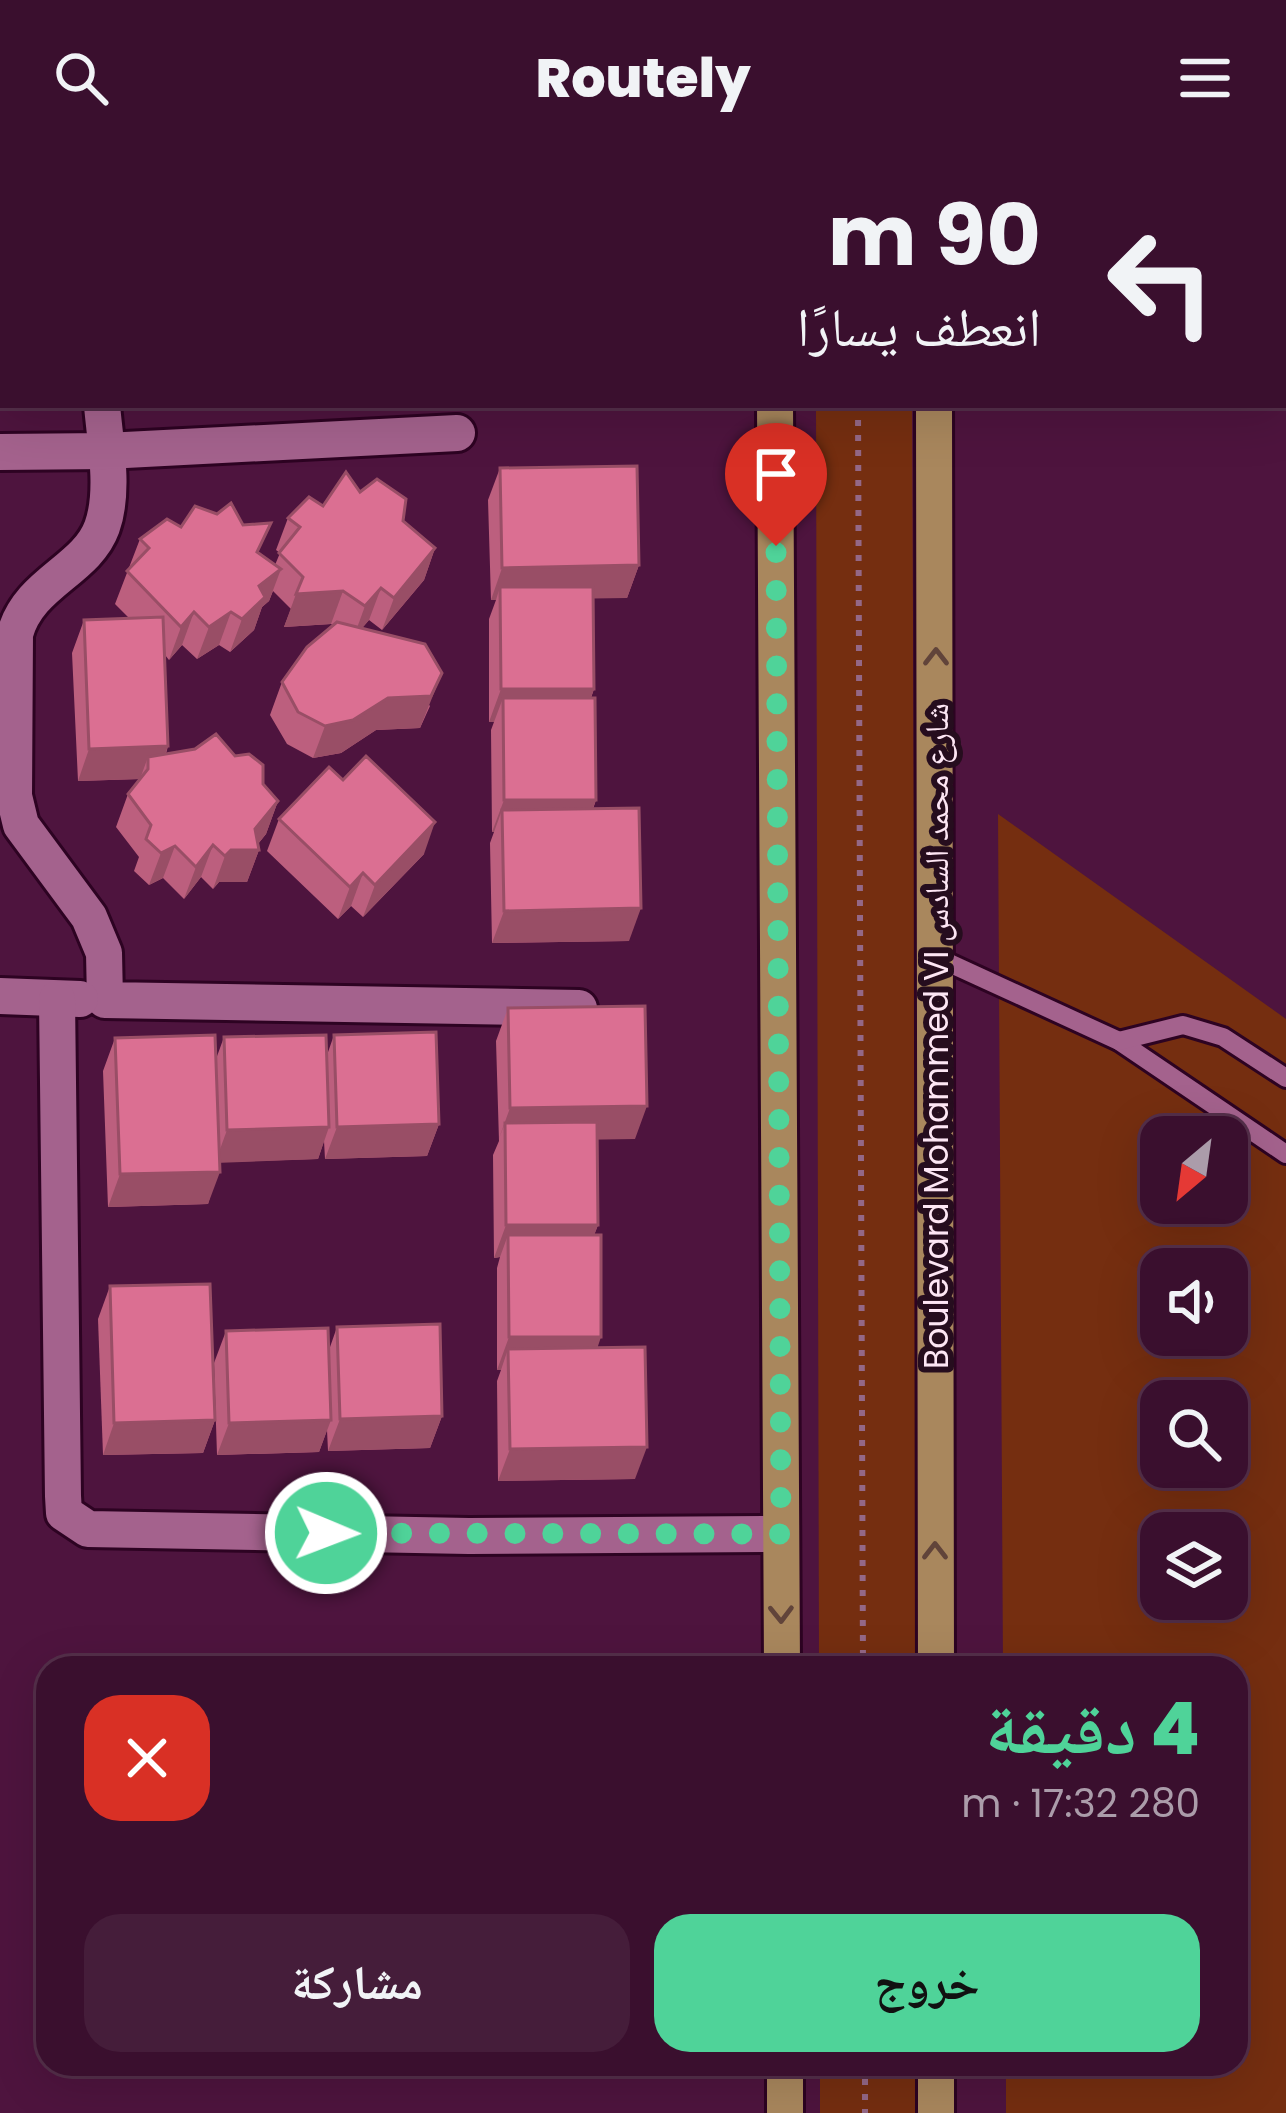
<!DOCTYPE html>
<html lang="ar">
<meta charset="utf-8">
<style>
body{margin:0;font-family:Poppins,"Noto Naskh Arabic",sans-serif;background:#451d3a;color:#f1f3f6;direction:rtl;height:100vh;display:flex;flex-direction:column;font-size:45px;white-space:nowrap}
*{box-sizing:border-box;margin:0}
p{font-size:39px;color:#ab9caa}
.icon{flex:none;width:66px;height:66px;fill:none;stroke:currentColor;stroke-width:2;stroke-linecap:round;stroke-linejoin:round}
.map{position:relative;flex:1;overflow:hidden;direction:ltr}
.details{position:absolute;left:36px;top:1500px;width:1212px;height:420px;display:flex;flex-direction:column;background:#3a0f2e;border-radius:36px;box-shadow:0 12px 48px #0002,0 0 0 3px #542f4a;direction:rtl}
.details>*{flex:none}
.hud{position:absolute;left:0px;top:0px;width:1287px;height:252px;box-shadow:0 12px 48px #0002,0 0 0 3px #542f4a;direction:rtl;background:#3a0f2e;color:#f1f3f6;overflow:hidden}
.needle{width:78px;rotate:209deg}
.fabs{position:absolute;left:1140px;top:960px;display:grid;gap:24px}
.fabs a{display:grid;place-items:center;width:108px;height:108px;border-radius:24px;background:#3a0f2e;box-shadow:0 12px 48px #0002,0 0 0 3px #542f4a;font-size:60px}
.pin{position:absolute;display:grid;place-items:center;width:102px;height:102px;color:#fff;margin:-123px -51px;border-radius:50% 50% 50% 0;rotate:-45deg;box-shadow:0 0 12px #0007}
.pin .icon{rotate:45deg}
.me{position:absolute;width:132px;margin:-66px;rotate:91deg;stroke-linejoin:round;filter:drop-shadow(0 0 9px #0008)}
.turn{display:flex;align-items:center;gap:42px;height:252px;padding:0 48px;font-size:54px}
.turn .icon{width:156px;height:156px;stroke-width:2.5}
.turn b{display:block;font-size:84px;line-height:102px}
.round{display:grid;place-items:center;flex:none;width:126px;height:126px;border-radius:36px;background:#451d3a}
.overview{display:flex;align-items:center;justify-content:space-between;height:204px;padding:0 48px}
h1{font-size:72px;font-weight:800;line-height:90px;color:#4fd399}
.action{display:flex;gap:24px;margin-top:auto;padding:24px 48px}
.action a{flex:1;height:138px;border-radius:36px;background:#4fd399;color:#111;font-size:48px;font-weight:800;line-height:138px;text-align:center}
.action a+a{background:#451d3a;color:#f1f3f6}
header{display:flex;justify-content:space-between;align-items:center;height:156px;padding:0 48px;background:#3a0f2e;font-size:54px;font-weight:800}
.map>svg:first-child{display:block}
.green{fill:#752e10;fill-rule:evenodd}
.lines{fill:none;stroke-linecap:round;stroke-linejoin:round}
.service-casing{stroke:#2d0322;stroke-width:24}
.minor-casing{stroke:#2d0322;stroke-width:42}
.primary-casing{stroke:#2d0322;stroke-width:42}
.path{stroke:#946887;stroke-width:6;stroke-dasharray:6 9;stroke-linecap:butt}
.service{stroke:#a4628d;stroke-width:18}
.minor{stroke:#a4628d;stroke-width:36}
.primary{stroke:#a9875d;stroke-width:36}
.wall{fill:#bc5f7e}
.shaded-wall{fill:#994e66}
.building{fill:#db6f92;stroke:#994e66;stroke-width:3}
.oneway{stroke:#61443a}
.route{stroke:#4fd399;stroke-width:21;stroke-dasharray:0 37.8}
.labels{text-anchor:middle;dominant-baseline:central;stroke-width:12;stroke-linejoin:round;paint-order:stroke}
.street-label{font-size:33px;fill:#fde6f4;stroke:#260d1e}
</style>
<header><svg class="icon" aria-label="menu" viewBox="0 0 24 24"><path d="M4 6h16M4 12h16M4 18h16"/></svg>Routely<svg class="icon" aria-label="search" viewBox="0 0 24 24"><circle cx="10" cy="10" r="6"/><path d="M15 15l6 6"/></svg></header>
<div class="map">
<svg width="1286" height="1957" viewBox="0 0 1286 1957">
<rect width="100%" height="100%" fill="#4e143e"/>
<g class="green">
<path d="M816,249H912L918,1512H819Z"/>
<path d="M998,658L1286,863V1957H1006V1908H1236V1512H1003ZM1161,981H1227V1047H1161ZM1161,1113H1227V1179H1161ZM1161,1245H1227V1311H1161ZM1161,1377H1227V1443H1161Z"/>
<rect x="820" y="1908" width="100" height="49"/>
</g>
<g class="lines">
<g class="service-casing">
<g id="service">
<path d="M936,801L1119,885L1286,998"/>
<path d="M1119,885L1183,869L1223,881L1286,922"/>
</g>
</g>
<g class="minor-casing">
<g id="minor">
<path d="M12,3V0"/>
<path d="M102,249C105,286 115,335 102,371C86,415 29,426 15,478L14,640L21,669L89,761L104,797L105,844L579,852"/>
<path d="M0,296L106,295L457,277"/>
<path d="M0,840L80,843"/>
<path d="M57,843L63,1340L64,1357L88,1373L469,1380L781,1378"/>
</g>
</g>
<g class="primary-casing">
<g id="primary">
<path d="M774,0V3"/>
<path d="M932,0V3"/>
<path d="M775,249L782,1512"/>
<path d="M934,249L936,1512"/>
<path d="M936,1908V1957"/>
<path d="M785,1957V1908"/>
</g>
</g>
<g class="path">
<path d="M856,0L857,3"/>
<path d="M858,249L863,1512"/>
<path d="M865,1908V1957"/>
</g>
<use href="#service" class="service"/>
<use href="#minor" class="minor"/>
<use href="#primary" class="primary"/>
</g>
<g class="wall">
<path d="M500,312L639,409L627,442H593L594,533L591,542L596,644L593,653L629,785L492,787L490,687L494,676H492L491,574L494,566H489V463L496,444H491L488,344Z"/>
<path d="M360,336L403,365L435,392L424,424L382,474L369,464L362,472L430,550L420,572L376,574L341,597L313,602L287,588L270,559L282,526L333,469L331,468L284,471L291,453L273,435L269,445L262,451L254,474L230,496L219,489L197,503L182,489L169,504L165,499L168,590L166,598L235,600L278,645L266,678L258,688L259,694L247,726H219L213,733L201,721L184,743L163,722L149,729L134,715L139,701L116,671L128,638L140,623L78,625L72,497L84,464L130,463L115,448L140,383L181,371L260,398L275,409L280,397L276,394L288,362Z"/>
<path d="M279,663L424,698L363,761L351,750L338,763L267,695Z"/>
<path d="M508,852L635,983H598V1069L594,1079L598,1191L635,1323L498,1325L497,1225L501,1214H497V1112L500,1101L494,1102L493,999L499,985L496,885Z"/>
<path d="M334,879L439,968L427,1000L325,1003L324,985L318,1003L220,1006L208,1048L108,1051L103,915L115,882L216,903L224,881L327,899Z"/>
<path d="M110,1130L215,1264L203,1297L103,1299L98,1163Z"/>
<path d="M337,1171L442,1260L430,1292L328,1295L327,1274L319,1296L217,1299L214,1207L226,1175L329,1194Z"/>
</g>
<g class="shaded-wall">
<path d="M435,392L424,424L382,474L394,442Z"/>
<path d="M639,409L627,442L500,444V431L496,444H491L502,412Z"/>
<path d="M281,413L269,445L262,451L254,474L230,496L242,463L259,430Z"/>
<path d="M381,432L369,464L353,483L365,450Z"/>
<path d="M343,435L331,468L284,471L296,438Z"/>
<path d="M194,456L182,489L169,504L181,471Z"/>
<path d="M231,456L219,489L197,503L209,471Z"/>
<path d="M442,517L420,572L376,574L341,597L313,602L325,570Z"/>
<path d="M501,533H594L582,566L503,542L494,566H489Z"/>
<path d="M168,590L157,622L148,601L140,623L78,625L89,593Z"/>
<path d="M504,644H596L584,676L502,654L494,676H492Z"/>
<path d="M278,645L266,678L253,694H259L247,726H219L213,733L225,700L255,673Z"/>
<path d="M435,666L424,698L363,761L375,729Z"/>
<path d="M213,689L201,721L184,743L196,711Z"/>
<path d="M175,690L163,722L149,729L161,697Z"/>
<path d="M363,717L351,750L338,763L350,731Z"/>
<path d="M641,752L629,785L492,787L504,755Z"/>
<path d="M647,950L635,983L505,985V967L498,985L510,952Z"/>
<path d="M439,968L427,1000L325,1003L337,971Z"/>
<path d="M329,971L318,1003L215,1007L227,974Z"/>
<path d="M220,1016L208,1048L108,1051L120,1018Z"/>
<path d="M506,1069H598L586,1101L508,1079L500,1101L494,1102Z"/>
<path d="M509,1181H601L590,1214L508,1193L501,1214H497Z"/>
<path d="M442,1260L430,1292L328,1295L340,1263Z"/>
<path d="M215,1264L203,1297L103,1299L114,1267Z"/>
<path d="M331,1264L319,1296L217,1299L229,1267Z"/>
<path d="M647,1291L635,1323L498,1325L510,1293Z"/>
</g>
<g class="building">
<rect x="94" y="0" width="73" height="3"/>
<rect x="501" y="0" width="92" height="3"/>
<path d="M637,310L639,409L502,412L500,312Z"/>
<path d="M346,316L360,336L377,323L406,343L403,365L435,392L394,442L381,432L365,450L343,435L296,438L303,421L279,397L300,371L288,362L309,341L323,350Z"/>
<path d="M231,347L243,369L271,367L257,396L281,413L259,430L265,441L242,463L231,456L209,471L194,456L181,471L127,415L149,392L140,383L167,363L181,371L195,350L217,358Z"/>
<path d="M500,431H593L594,533H501Z"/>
<path d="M163,461L168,590L89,593L84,464Z"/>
<path d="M337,466L425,488L442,517L431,540L388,542L353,564L325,570L298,556L282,526L307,491Z"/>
<path d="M503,542H595L596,644H504Z"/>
<path d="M216,578L235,600L249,598L263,609V628L278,645L255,673L259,694H231L225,700L213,689L196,711L175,690L161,697L146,683L151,669L128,638L148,613V601L195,593Z"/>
<path d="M366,600L435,666L375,729L363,717L350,731L279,663L329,611L343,624Z"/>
<path d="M639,652L641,752L504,755L502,654Z"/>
<path d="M645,850L647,950L510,952L508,852Z"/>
<path d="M436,876L439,968L337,971L334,879Z"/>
<path d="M215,879L220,1016L120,1018L115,882Z"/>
<path d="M326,879L329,971L227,974L224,881Z"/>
<path d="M597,966L598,1069H506L505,967Z"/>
<path d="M508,1079H601V1181H509Z"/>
<path d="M210,1128L215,1264L114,1267L110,1130Z"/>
<path d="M440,1168L442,1260L340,1263L337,1171Z"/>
<path d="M328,1172L331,1264L229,1267L226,1175Z"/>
<path d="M645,1191L647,1291L510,1293L508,1193Z"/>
</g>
<defs><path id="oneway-chevron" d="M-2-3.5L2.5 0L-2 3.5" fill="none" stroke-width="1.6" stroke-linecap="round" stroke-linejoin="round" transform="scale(3)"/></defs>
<g class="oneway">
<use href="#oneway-chevron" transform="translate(936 501) rotate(-90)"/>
<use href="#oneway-chevron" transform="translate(935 1395) rotate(-90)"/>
<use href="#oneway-chevron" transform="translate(781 1458) rotate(89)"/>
</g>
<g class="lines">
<path class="route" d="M326,1377L781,1378L776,390"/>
</g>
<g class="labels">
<g class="street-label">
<text transform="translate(936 880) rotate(-90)">Boulevard Mohammed VI شارع محمد السادس</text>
</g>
</g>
</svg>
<div class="fabs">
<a><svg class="needle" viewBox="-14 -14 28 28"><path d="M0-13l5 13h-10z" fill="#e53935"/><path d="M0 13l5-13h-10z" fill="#ab9caa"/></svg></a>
<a><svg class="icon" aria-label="sound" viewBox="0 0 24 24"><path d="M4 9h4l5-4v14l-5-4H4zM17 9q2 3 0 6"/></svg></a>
<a><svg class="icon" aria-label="search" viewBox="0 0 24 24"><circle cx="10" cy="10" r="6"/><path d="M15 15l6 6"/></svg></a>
<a><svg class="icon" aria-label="layers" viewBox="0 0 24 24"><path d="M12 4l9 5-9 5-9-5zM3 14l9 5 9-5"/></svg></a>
</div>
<div class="pin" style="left:776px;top:390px;background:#d93025"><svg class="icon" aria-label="arrive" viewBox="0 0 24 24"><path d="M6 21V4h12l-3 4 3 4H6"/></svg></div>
<svg class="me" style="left:326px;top:1377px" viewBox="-20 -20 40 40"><circle r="17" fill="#4fd399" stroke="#fff" stroke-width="3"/><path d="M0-11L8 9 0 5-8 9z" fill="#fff"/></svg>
<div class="hud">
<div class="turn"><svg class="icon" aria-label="left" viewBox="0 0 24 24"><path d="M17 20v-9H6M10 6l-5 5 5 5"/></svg><div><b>90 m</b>انعطف يسارًا</div></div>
</div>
<section class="details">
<div class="overview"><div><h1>4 دقيقة</h1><p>280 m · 17:32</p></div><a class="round" style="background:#d93025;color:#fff"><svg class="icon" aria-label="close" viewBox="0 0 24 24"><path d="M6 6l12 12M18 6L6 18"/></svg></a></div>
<div class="action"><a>خروج</a><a>مشاركة</a></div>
</section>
</div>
